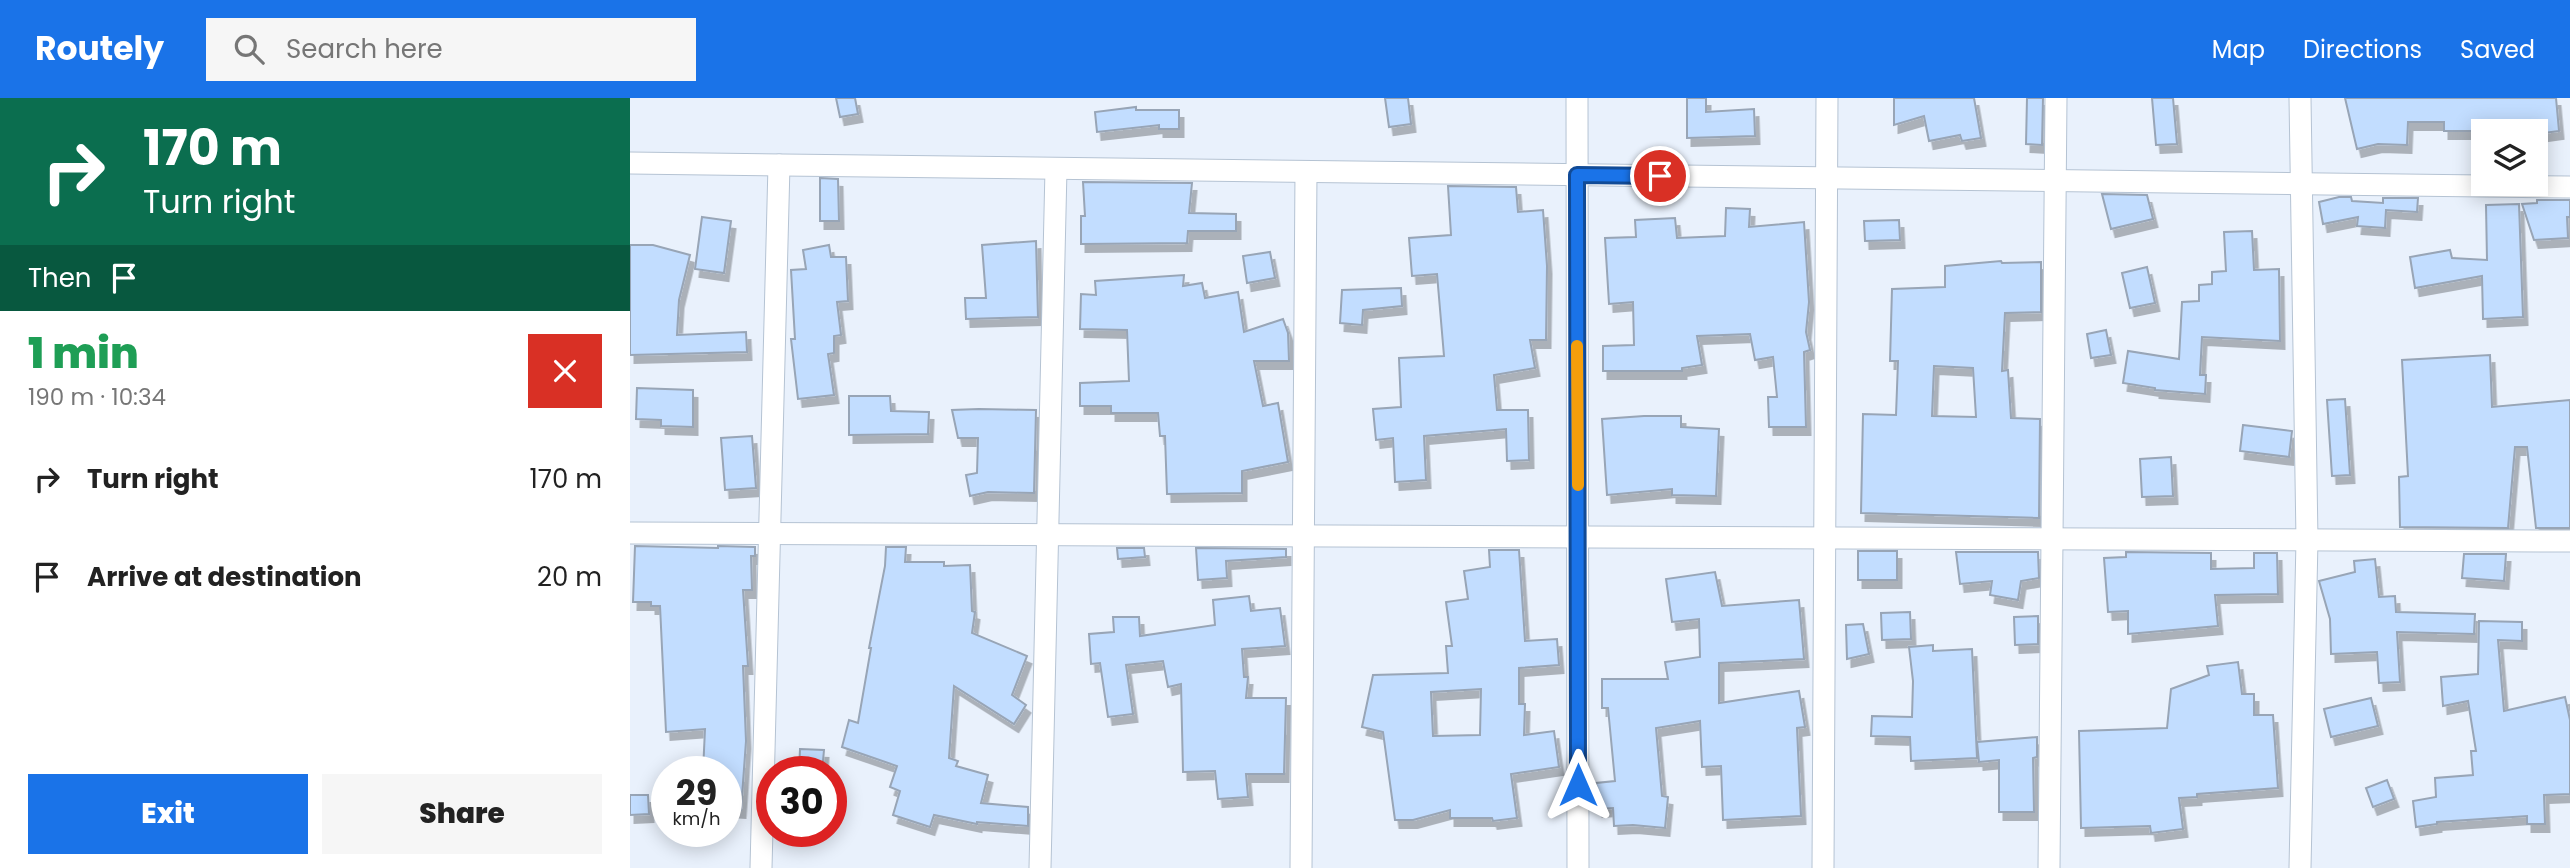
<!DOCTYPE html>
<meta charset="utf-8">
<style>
body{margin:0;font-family:Poppins,sans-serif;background:#f6f6f6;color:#222;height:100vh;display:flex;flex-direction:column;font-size:26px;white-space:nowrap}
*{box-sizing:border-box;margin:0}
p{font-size:23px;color:#767676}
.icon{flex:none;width:38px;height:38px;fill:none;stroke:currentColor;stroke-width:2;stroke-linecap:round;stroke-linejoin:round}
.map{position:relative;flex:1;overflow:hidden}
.details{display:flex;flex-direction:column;background:#fff;width:630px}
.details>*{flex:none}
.guide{background:#0b6e4f;color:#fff;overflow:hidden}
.controls{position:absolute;left:1841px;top:21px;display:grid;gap:14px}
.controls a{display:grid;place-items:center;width:77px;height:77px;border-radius:0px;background:#fff;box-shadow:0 4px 18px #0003;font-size:35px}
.speed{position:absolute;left:21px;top:658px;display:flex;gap:14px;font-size:35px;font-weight:700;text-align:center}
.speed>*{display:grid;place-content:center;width:91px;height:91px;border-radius:50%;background:#fff;box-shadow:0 4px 18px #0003;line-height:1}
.speed small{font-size:18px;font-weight:400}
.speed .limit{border:10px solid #d22;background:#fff;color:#111}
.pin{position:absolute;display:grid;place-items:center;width:60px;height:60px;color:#fff;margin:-30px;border:4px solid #fff;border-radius:50%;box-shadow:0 2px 7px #0007}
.me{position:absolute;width:77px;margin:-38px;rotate:0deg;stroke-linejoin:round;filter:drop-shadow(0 0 5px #0008)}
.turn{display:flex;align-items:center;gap:24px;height:147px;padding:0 28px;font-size:32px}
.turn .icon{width:91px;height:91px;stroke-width:2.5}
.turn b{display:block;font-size:49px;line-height:60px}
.then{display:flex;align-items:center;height:66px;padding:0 28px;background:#0003;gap:14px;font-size:26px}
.round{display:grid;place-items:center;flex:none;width:74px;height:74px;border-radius:0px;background:#f6f6f6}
.head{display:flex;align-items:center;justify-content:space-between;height:119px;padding:0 28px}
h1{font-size:42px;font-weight:800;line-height:52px;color:#1e9e55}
.cta{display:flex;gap:14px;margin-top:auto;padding:14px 28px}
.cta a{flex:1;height:80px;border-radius:0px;background:#1a73e8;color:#fff;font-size:28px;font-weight:800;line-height:80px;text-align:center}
.cta a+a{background:#f6f6f6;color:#222}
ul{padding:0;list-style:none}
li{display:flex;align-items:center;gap:21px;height:98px;padding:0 28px}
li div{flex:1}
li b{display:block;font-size:26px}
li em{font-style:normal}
header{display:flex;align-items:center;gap:42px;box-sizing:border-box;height:98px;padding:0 35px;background:#1a73e8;color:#fff}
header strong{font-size:33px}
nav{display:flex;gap:38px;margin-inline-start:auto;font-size:24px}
.search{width:490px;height:63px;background:#f6f6f6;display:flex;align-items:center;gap:18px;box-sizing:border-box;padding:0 24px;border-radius:0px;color:#767676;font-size:26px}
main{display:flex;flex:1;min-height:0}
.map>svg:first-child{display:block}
.building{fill:#c2ddff;stroke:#98a5b6;stroke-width:2;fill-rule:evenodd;filter:url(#shadow)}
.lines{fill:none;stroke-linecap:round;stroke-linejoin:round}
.minor-casing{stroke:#b5c3d3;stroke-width:23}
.minor{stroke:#fff;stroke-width:21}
.route-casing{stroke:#114b97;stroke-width:18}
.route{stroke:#1a73e8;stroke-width:12}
.slow{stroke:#f59e0b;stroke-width:12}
</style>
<header>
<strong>Routely</strong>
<div class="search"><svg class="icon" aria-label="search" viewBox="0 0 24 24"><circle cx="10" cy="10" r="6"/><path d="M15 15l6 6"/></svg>Search here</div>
<nav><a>Map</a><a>Directions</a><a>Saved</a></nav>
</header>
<main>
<section class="details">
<div class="guide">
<div class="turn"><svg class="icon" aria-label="right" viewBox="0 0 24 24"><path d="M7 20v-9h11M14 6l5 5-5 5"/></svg><div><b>170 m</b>Turn right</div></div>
<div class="then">Then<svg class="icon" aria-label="arrive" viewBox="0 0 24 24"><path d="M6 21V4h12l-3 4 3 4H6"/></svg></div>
</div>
<div class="head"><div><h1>1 min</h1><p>190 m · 10:34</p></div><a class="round" style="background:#d93025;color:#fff"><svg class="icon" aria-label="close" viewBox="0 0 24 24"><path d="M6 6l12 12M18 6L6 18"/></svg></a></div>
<ul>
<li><svg class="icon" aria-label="right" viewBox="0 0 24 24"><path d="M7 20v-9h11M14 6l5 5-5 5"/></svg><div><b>Turn right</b></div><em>170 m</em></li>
<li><svg class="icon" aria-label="arrive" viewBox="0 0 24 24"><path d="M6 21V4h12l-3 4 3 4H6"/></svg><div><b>Arrive at destination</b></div><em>20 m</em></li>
</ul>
<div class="cta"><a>Exit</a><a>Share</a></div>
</section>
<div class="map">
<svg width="1940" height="770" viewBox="0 0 1940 770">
<defs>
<filter id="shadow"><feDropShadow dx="4.5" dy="8" stdDeviation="0" flood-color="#0004"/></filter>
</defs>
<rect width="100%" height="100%" fill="#e9f1fc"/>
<g class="building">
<path d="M206,0H225L228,16L210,19Z"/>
<path d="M755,0H778L781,26L759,29Z"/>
<path d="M1057,0H1076V14L1124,11L1125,38L1057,40Z"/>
<path d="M1264,0H1344L1351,40L1332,43L1330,37L1299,43L1294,18L1264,27Z"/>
<path d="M1397,0H1413L1412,47L1396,46Z"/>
<path d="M1522,0H1543L1547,46L1526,47Z"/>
<path d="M1715,0H1926L1929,33L1906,36V33H1814V24H1778L1777,47L1748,46L1727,51Z"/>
<path d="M506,9V12H549V31H529V27L467,34L465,14Z"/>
<path d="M190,80L208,81L209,123H190Z"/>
<path d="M453,84L562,85L559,115L606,116V133H558L557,145L451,146V118H455Z"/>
<path d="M818,88L886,89L888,114L913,112L917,168L916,242H900L905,270L864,277L867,312H898L899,362L877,363L876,331L794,338L796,382L765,384L763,340L746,342L743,311L771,309L769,260L814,258L807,176L782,178L779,140L821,137Z"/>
<path d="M1472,96L1517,97L1523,121L1481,131Z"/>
<path d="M1709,99H1721L1722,103L1753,105V100H1788L1787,114L1756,112L1755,130L1727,128L1728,119L1693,126L1689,104Z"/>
<path d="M1907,102H1940V119H1937L1938,140L1904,142L1892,106L1907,105Z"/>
<path d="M1889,106L1893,219L1853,221L1852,178L1785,190L1780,159L1820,152L1822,160L1857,162L1856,107Z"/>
<path d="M1096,110L1120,111L1119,129L1174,124L1179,204L1176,234L1180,252L1174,254L1176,329H1139L1138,299H1147L1143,259L1125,262L1120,236L1067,238L1072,267L1052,270V273H973V248L1004,247L1003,204L979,206L975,140L1006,139L1005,122L1045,120L1047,140L1095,138Z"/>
<path d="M72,119L101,123L94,175L65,171Z"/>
<path d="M1269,122L1270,142L1235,143L1234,123Z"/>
<path d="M1622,133L1624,172L1649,171L1650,243L1572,239L1570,277H1576L1575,296L1525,292V290L1493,285L1498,253L1549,261L1552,204L1569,203V187L1582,186V174L1596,173L1594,134Z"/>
<path d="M406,143L408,219L336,221L335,200H356L352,147Z"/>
<path d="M0,147H23L60,157L49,202L47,237L116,234L117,254L0,257Z"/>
<path d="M199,147L201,159H216L218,203L207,204L211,237L204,238V255L198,256L204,297L168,301L161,241H165L161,172L176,171L173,152Z"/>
<path d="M640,154L645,180L617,185L613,158Z"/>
<path d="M1371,163L1372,165L1411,164V214L1375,215L1372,273L1378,272L1381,320L1410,321L1409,420L1231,415L1233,316L1266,317L1268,263H1260L1262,191L1315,189V168ZM1304,268L1343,270L1346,319L1302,318Z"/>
<path d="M1517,169L1525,205L1500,210L1492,175Z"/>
<path d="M554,177L553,188L572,185L575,200L608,194L614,234L653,221L658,235L659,263H624L633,308L648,305L658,364L612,373V395L537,396L535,338H530L528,315H481V308H450V285L499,283L497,232L450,231L451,196L466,197L465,183Z"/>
<path d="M771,190L772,208L733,212L732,227L710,225L712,192Z"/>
<path d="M1476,232L1481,257L1461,260L1457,236Z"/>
<path d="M1860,257L1862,309L1940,302V430H1906L1897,349H1885L1878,430L1770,429L1769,379L1778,378L1772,262Z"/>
<path d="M7,290L63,292V329L31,328V322L6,321Z"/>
<path d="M219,298H260L261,313L299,314L298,336L219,337Z"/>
<path d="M1715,301L1720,377L1702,378L1697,302Z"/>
<path d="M349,311L406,312L404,395L358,394L340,398L336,377L347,375L348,340H328L322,312Z"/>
<path d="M1014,318H1051V329L1089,331L1086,398L1042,397V391L977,397L972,321Z"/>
<path d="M1613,327L1662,333L1659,359L1610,353Z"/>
<path d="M122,338L126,390L95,392L91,340Z"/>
<path d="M1541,359L1543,398L1512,399L1510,361Z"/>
<path d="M5,448L88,450V448L125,449V458H121L122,492H113L118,568H113L116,643L111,712L96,711V674H73L75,631L36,634L30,508H21V504H3Z"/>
<path d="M256,449H276L275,464H314V468L340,467L342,513L345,514L342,535L397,558L382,597L396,607L384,626L324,588L319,660L328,663L326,668L358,677L351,705L398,709V728L347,724V726L304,717L300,729L263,717L270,693L260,689L267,668L212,649L219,622L228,625L241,550H239L255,468Z"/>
<path d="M487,450H514L515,459L488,461Z"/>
<path d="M566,450L656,451V459L596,463L597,480L568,482Z"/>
<path d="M859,452H889L895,543L927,541L929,567L889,570V606H895L894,637L924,633L929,669L881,676L887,720L863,723L862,720H820V712L783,722H765L753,634L732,629L743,577L818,575L816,548H822L816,504L838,501L834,473L860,469ZM851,591L850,637L803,638L801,594Z"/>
<rect x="1228" y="453" width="39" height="29"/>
<path d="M1326,454H1408L1409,480L1391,483L1388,502L1360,497L1362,483L1330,486Z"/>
<path d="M1496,454L1581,455V471L1624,470V455H1647L1648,496L1585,497L1588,528L1498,536V513L1478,514L1474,460L1496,459Z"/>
<path d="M1834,456H1876L1874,483L1832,480Z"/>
<path d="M1745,461L1749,499L1765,498L1766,514L1845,516L1844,536L1767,534L1770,584L1749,585L1747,554L1701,556L1700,521L1689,483L1725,474L1724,463Z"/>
<path d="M1085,474L1092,508L1169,502L1174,561L1089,565V605L1169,593L1175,629L1167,630L1171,718L1093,722L1091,668L1072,669L1070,623L1026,630L1032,698L1038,699L1035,730L1003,727L984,728L983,710L968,711L966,685L985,683L978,610H972V581H1038L1035,564L1070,559L1069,521L1042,524L1036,481Z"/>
<path d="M619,498L621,513L650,510L655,548L612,551L614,579H618L616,600H656L654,676H616L618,699L588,701L585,673L553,674L551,586L538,589L533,563L496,567L503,616L478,619L470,565L461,566L459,536L484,534L483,519H509L510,538L585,527L583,502Z"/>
<path d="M1280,514L1281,541L1252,542L1251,515Z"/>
<path d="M1408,518V546L1385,547L1384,519Z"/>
<path d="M1849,523L1892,524V543L1868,542L1874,613L1935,599L1940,622V696L1914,697L1915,726H1897V718L1807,724V726L1786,729L1783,703L1806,699L1805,680L1843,677L1841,653H1846L1838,603L1813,608L1811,579L1848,576Z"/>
<path d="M1233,526L1239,556L1217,561L1216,527Z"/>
<path d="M1303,547V553L1342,551L1347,660L1281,663L1280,639L1241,638L1242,618L1282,619L1283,583L1279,549Z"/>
<path d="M1608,564L1612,596H1624V617H1643L1648,690L1567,696V699L1549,700L1553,731L1521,735L1520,728L1451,730L1449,633L1537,630L1541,591L1579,577L1577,568Z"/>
<path d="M1741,600L1748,628L1701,639L1694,611Z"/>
<path d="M1407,639V659L1403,660L1404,714H1369V662L1349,664L1347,644Z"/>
<path d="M170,651L194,652L192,674H169Z"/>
<path d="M1757,682L1764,701L1743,709L1736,690Z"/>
<path d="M0,697H18L19,716L0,717Z"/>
</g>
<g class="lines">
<g class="minor-casing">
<g id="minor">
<path d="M947,0L948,770"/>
<path d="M0,65L1940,89"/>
<path d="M0,435L1940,443"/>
<path d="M131,770L149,67"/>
<path d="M410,770L426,71"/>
<path d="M671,770L676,74"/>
<path d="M1193,770L1197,0"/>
<path d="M1419,770L1426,0"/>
<path d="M1670,770L1677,442L1670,0"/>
</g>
</g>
<use href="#minor" class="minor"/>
</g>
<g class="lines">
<g class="route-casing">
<path id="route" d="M948,687L947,77L1030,78"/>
</g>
<use href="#route" class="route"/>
<path class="slow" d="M947,248L948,387"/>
</g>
</svg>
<div class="controls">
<a><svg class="icon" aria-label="layers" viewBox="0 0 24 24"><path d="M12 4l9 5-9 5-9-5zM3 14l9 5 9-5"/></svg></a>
</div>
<div class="speed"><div>29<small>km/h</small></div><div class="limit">30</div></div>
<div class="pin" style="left:1030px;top:78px;background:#d93025"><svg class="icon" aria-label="arrive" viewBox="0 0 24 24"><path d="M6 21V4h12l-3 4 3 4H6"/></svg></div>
<svg class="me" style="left:948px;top:687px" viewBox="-20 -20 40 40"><path d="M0-17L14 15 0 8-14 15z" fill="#1a73e8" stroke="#fff" stroke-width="4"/></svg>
</div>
</main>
